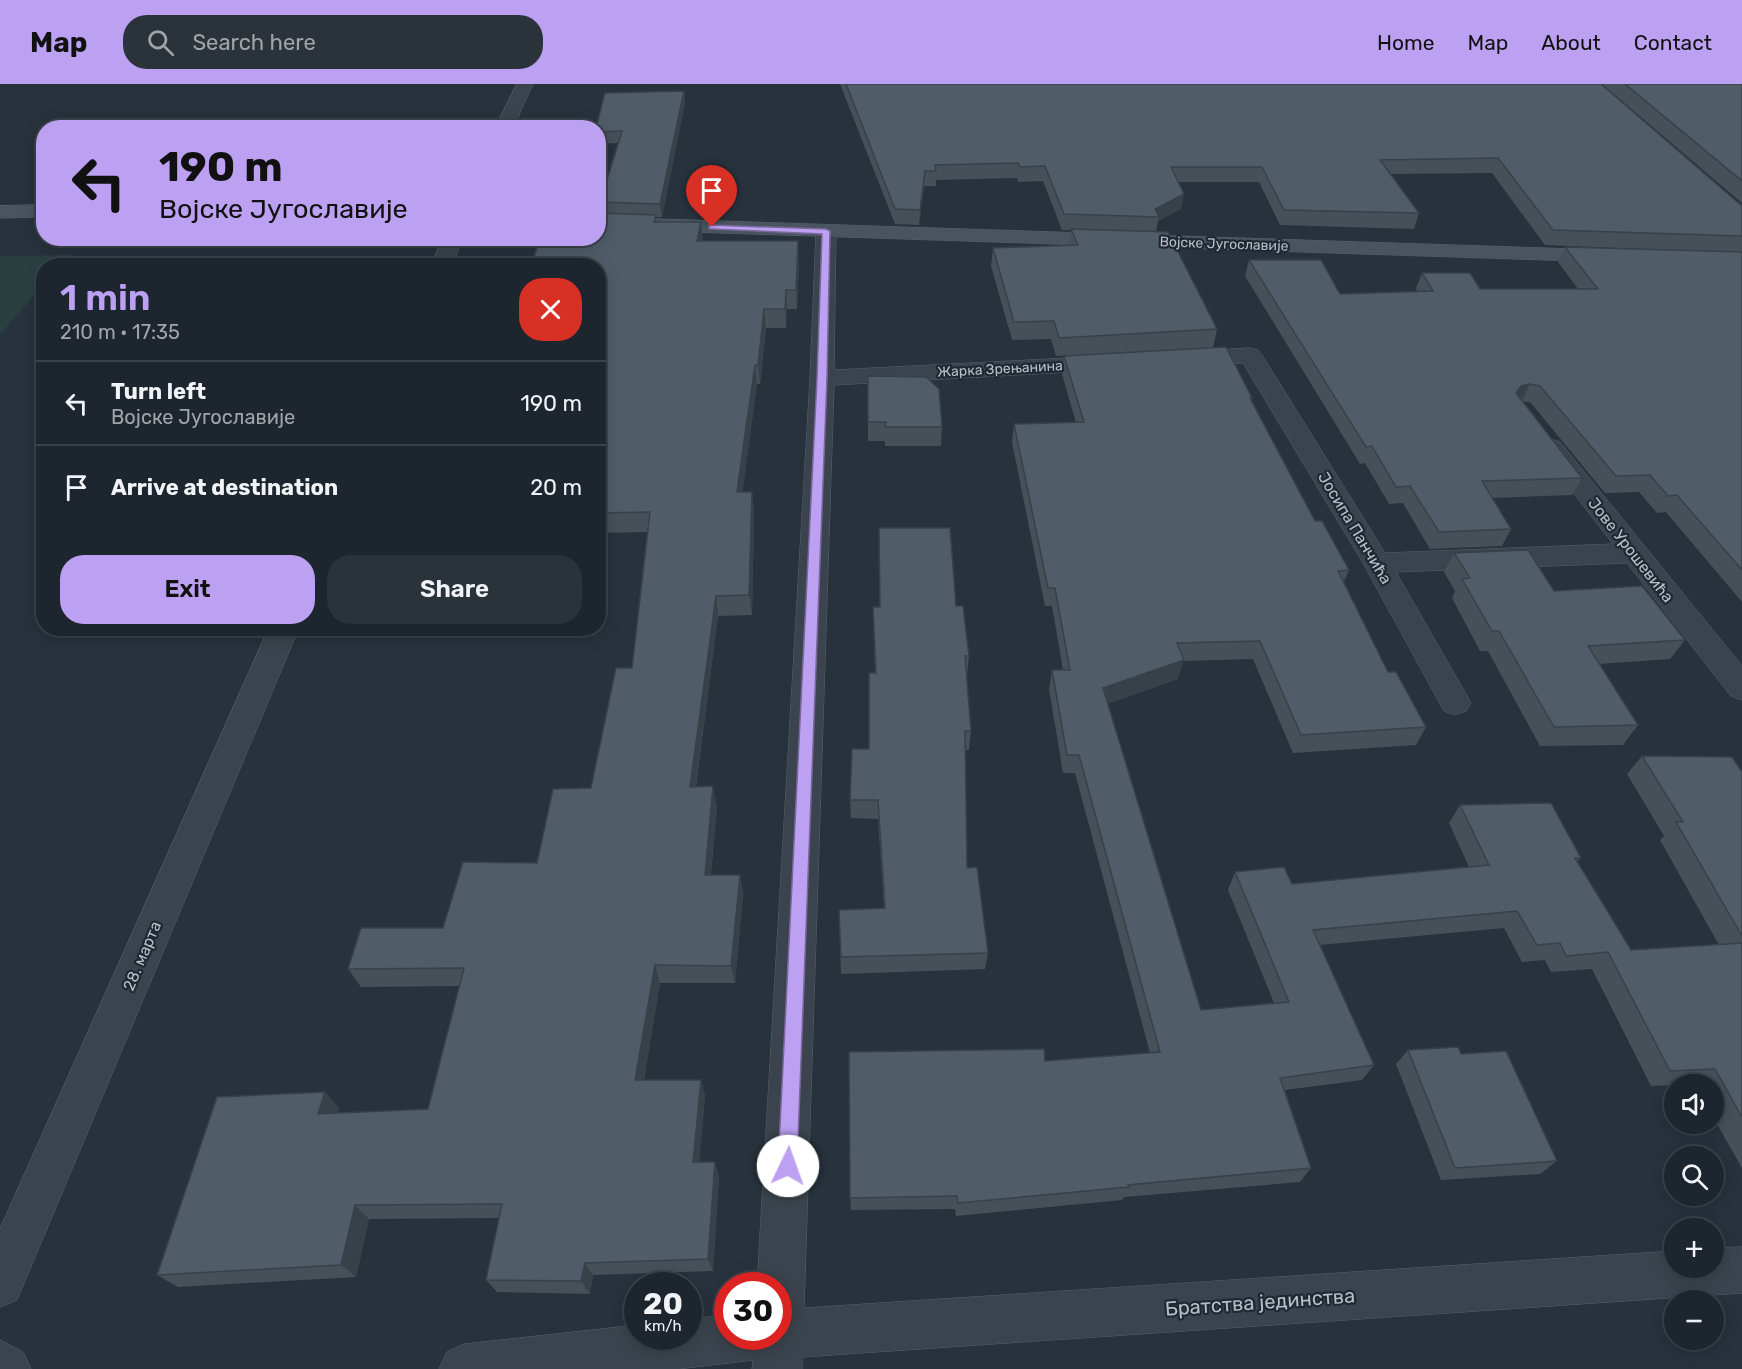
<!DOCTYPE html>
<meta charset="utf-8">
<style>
body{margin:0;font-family:Rubik,sans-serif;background:#2a323a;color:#f1f3f6;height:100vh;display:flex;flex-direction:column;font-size:22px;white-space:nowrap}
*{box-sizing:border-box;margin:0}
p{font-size:20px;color:#a0a5aa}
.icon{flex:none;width:33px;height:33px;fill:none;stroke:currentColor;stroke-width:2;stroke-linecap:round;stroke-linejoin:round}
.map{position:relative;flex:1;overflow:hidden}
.drawer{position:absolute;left:36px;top:174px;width:570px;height:378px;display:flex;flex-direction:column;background:#1d262e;border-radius:24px;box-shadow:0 3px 15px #0003,0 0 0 2px #3b434a}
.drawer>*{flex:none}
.top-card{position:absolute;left:36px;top:36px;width:570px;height:126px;border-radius:24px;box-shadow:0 3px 15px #0003,0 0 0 2px #3b434a;background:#bca0f2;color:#111;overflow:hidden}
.buttons{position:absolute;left:1664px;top:990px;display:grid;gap:12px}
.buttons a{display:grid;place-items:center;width:60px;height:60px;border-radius:50%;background:#1d262e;box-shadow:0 3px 15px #0003,0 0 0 2px #3b434a;font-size:30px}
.speed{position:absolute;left:624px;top:1188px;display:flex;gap:12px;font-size:30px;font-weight:700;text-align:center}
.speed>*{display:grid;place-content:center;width:78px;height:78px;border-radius:50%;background:#1d262e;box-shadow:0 3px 15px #0003,0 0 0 2px #3b434a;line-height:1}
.speed small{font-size:15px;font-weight:400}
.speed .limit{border:9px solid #d22;background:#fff;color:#111}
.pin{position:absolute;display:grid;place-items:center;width:51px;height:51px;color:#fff;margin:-62px -26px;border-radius:50% 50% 50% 0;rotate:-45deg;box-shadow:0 0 6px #0007}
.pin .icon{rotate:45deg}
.me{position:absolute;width:66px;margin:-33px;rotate:3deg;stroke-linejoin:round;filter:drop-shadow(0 0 4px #0008)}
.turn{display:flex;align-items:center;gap:21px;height:126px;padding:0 24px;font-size:27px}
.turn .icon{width:78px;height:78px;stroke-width:2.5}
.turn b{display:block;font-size:42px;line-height:51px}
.round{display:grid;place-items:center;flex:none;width:63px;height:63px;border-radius:24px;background:#2a323a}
.headline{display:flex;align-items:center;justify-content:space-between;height:102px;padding:0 24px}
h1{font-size:36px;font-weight:600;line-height:45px;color:#bca0f2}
.primary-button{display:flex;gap:12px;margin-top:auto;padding:12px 24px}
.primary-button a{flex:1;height:69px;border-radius:24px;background:#bca0f2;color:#111;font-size:24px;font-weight:600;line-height:69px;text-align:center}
.primary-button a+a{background:#2a323a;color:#f1f3f6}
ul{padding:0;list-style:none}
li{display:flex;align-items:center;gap:18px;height:84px;padding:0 24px;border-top:2px solid #3b434a}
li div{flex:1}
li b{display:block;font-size:22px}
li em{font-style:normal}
header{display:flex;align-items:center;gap:36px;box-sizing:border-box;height:84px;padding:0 30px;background:#bca0f2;color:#111}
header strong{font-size:28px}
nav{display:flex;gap:33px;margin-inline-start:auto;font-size:21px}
.search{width:420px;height:54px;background:#2a323a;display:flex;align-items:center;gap:15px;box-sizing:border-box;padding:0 21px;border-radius:24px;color:#a0a5aa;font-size:22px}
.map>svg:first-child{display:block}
.green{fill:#2a4040}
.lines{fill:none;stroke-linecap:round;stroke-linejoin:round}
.street-casing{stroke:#59626b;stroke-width:1}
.secondary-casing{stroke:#59626b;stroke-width:1}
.street{fill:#3b444e;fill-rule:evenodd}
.secondary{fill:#495460;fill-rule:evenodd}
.wall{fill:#455059}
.shaded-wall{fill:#384149}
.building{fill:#505d68;stroke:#384149;stroke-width:1.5}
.route{fill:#bca0f2;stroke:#7a689d;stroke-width:1.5}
.labels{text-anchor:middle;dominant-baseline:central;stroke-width:4.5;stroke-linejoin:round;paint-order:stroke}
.far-street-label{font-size:14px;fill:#b7bfc8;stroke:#202933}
.street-label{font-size:16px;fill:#b7bfc8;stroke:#202933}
.near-street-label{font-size:20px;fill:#b7bfc8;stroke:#202933}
</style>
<header>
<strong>Map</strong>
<div class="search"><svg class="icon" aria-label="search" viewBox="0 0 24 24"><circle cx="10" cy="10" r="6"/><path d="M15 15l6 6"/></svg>Search here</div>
<nav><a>Home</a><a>Map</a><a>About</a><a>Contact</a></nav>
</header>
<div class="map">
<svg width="1742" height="1285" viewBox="0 0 1742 1285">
<rect width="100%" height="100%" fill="#27323d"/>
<path class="green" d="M72,171L62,181L44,182L43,202L0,250V172Z"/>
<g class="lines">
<g class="street-casing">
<g id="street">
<path d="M517,0H533L513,44H495Z"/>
<path d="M826,141L833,143L836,147L834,286L1108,272L1116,274L1120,279L1116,284L1108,286L834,301L804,1224L1674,1167V1184H1713V1164L1742,1163V1209L802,1273V1285H752L753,1276L678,1285H439L447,1268L464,1260L638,1241V1252H688V1235L728,1231V1252H778V1202H757L810,294L816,147L819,143Z"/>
<path d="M443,154H463L452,182H431Z"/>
<path d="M1250,264L1258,266L1262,271L1385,469L1613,460L1538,363L1542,358L1551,355L1560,358L1742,582V616L1731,612L1627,479L1396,488L1471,619L1466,627L1455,631L1444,627L1363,479L1243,279L1187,282L1179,280L1175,275L1179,270L1187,268Z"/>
<path d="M269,544H299L17,1216L0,1223V1145Z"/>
<path d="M0,1256L23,1268L31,1285H0Z"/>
</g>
</g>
<g class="secondary-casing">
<g id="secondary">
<path d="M44,121V133L0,134V122Z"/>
<path d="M598,133L1607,166L1614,168L1617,172L1614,176L1607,178L598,145Z"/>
</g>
</g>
<use href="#street" class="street"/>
<use href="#secondary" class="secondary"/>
</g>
<g class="wall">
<path d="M840,0H1601L1742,122V518L1666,428L1657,429L1639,408L1605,409L1531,319L1522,317L1582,394L1572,411L1492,414L1511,445L1502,462L1430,465L1403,419L1389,420L1365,379L1360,380L1245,192L1249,176L1340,210L1417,208L1416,204L1422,189L1480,205H1578L1558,178L1565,163L1690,167L1545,161L1492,89L1391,90L1419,129L1414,145L1280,141L1259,98H1178L1181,125L1158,137L1156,148L1217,245L1213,264L1056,272L1051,255L1012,256L991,182L993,164L1069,161L1071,146H1062L1043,97L1018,98L1017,94L936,96V102H924L919,141L895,140Z"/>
<path d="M1602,0H1742V119Z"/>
<path d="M684,7L685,19L662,133H656L657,138L703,157L799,175L797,225H787L786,244H766L760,300H757L742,408L754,428L752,531L718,532L696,703L717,722L711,791H740L743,810L735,899H660L644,996H701L705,1012L699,1078L719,1092L713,1187L593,1191L590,1210L497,1208L486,1196L499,1134L369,1135L356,1193L178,1203L157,1191L325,1008L339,1024L337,1029L428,1025L459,902L361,903L348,885L443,844L537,779L591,704L632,584L647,448L598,449V154L602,129L600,118L618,59L598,60V44Z"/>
<path d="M1064,272L1252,314L1251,317L1315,437L1349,486L1344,498L1388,588L1426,643L1416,661L1293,669L1253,575L1183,577L1178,595L1107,620L1201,926L1274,919L1228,806L1235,788L1292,800L1469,783L1449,739L1460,721L1581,774L1577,778L1631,866L1719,861L1660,756L1664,752L1627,690L1642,672L1742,688V1084L1713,1033V1000L1651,1002L1592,885L1551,888L1545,876L1522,878L1504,844L1320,861L1374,981L1362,996L1285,1006L1311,1084L1300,1098L1124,1113L1122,1116L956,1132L955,1125L851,1126L850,1114L1045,977L1150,969L1075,689H1063L1049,605L1052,586H1063L1052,522H1045L1012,358L1014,340L1076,339L1062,290Z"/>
<path d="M868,292L942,343L941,362H885V357H868Z"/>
<path d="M1454,469L1685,556L1670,575L1599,580L1638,641L1623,661L1540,662L1488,567H1480L1452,514L1455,507L1444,488Z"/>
<path d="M956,522L969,572L967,591H966L971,647L969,666H965L967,784L988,869L985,885L841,890L839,826L884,824L878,735L851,734L850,716L869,665L875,589L873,523Z"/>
<path d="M1408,966L1461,970L1557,1077L1540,1090L1441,1096L1396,980Z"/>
</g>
<g class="shaded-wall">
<path d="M684,7L685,19L662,133L660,120Z"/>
<path d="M925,87L924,102L919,141L920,126Z"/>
<path d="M1184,110L1181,125L1158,137L1159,133L1155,125Z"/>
<path d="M701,138L703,156L700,176L697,157Z"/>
<path d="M798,157L799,175L797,225L796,206Z"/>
<path d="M786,206L787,225L786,244L785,225Z"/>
<path d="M764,225L766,244L760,300L758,281Z"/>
<path d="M755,281L757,300L740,428L737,408Z"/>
<path d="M1530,300L1522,317L1516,309L1521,302Z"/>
<path d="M752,408L754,428L752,531L749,511Z"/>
<path d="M716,512L718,532L693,722L690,703Z"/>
<path d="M1184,576L1178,595L1098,623L1103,604Z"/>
<path d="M713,702L717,722L709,810L705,791Z"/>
<path d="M740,791L743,810L735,899L731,882Z"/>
<path d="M655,881L660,899L641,1012L635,996Z"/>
<path d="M701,996L705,1012L698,1093L693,1078Z"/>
<path d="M325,1008L339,1024L333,1046L318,1030Z"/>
<path d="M715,1078L719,1092L713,1187L708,1175Z"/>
<path d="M355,1121L369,1135L356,1193L341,1181Z"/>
<path d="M585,1179L593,1191L590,1210L581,1197Z"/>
</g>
<g class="building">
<path d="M846,0H1601L1742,122V152L1553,146L1498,74L1380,76L1419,129L1284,126L1262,83H1171L1184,110L1155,125L1159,133L1064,130L1045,82L1020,83L1018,79L935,81L936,87H925L920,126L895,125Z"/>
<path d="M1625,0H1742V97Z"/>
<path d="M684,7L660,120L600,118L622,47L598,48V44H596L605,9Z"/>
<path d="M598,129L656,131L654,138H701L697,157H798L796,206H786L785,225H764L758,281H755L743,364L737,408H752L749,511L716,512L690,703L713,702L705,791H740L731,882L655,881L635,996H701L693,1078H715L708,1175L585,1179L581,1197L486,1196L502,1120L355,1121L341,1181L157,1191L217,1013L325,1008L318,1030L428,1025L464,884L348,885L361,844H443L463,778L537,779L553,705L591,704L616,584H632L650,428L598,429V182H531L540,154H598Z"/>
<path d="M1071,145L1168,148L1217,245L1059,254L1054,237L1014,238L993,164L1078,161Z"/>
<path d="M1565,163L1742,168V486L1677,411L1668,412L1650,391L1616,392L1540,302L1530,300L1521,302L1516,309L1582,394L1482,397L1511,445L1439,448L1410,402L1396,403L1372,362L1366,363L1249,176H1321L1340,210L1433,207L1422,189H1470L1480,205H1598Z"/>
<path d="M1226,263L1252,314H1250L1315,437H1322L1349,486L1338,487L1388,588H1396L1426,643L1301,651L1260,557L1177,559L1184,576L1103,604L1201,926L1289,918L1235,788L1284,783L1292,800L1489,781L1460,721L1551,719L1581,774H1575L1631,866L1742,859V1033L1715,985L1670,987L1608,868L1566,872L1560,859L1537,861L1517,827L1313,846L1374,981L1280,994L1311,1084L1128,1101L1129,1103L958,1119L957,1112L850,1114L849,968L1044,965L1045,977L1160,968L1079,671H1067L1052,586H1070L1055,504H1048L1014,340L1084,338L1064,272Z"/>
<path d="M868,292L926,293L939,305L942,343H885L886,338H868Z"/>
<path d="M879,444H950L956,522H963L969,572H965L971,647H965L967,784L977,783L988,869L841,873L839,826L885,824L878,716H850L852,665H869V589H876L873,523H880Z"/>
<path d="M1528,466L1554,507L1642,502L1685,556L1588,562L1638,641L1554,643L1499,547H1492L1462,495L1470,494L1454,469Z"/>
<path d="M1642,672L1732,673L1742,688V852L1676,738H1683Z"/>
<path d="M1458,963L1461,970L1506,967L1557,1077L1455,1084L1408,966Z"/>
</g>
<path class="route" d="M709,141L826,145L830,147L827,294L797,1082L794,1089L788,1091L781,1089L778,1082L817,294L822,150L712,145H709Z"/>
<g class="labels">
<g class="far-street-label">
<text transform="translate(1224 160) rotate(2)">Војске Југославије</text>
<text transform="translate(1000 285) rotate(-3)">Жарка Зрењанина</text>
</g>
<g class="street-label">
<text transform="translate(1355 444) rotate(59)">Јосипа Панчића</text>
<text transform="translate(1631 466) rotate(52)">Јове Урошевића</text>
<text transform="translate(142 872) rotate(-67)">28. марта</text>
</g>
<g class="near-street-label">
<text transform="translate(1260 1218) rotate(-4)">Братства јединства</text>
</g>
</g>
</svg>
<div class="buttons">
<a><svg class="icon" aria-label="sound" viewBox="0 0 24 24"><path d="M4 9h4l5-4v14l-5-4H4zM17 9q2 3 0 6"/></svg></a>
<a><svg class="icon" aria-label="search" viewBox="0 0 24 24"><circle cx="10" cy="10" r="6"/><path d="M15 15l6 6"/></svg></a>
<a>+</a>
<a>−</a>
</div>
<div class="speed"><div>20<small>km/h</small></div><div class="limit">30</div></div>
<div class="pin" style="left:712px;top:143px;background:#d93025"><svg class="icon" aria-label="arrive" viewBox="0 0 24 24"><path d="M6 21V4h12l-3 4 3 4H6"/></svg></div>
<svg class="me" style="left:788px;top:1082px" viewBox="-20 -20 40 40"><circle r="19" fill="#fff"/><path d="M0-13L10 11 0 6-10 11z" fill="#bca0f2"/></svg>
<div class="top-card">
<div class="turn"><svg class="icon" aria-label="left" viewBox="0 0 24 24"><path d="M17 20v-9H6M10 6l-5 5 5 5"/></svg><div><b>190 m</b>Војске Југославије</div></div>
</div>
<section class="drawer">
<div class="headline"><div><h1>1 min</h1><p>210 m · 17:35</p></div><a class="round" style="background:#d93025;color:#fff"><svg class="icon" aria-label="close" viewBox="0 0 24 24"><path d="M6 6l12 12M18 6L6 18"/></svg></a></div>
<ul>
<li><svg class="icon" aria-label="left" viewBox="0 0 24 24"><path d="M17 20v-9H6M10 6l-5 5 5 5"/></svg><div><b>Turn left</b><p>Војске Југославије</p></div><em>190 m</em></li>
<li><svg class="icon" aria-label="arrive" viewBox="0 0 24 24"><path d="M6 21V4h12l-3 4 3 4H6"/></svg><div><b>Arrive at destination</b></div><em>20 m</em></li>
</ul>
<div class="primary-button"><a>Exit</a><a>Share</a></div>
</section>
</div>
